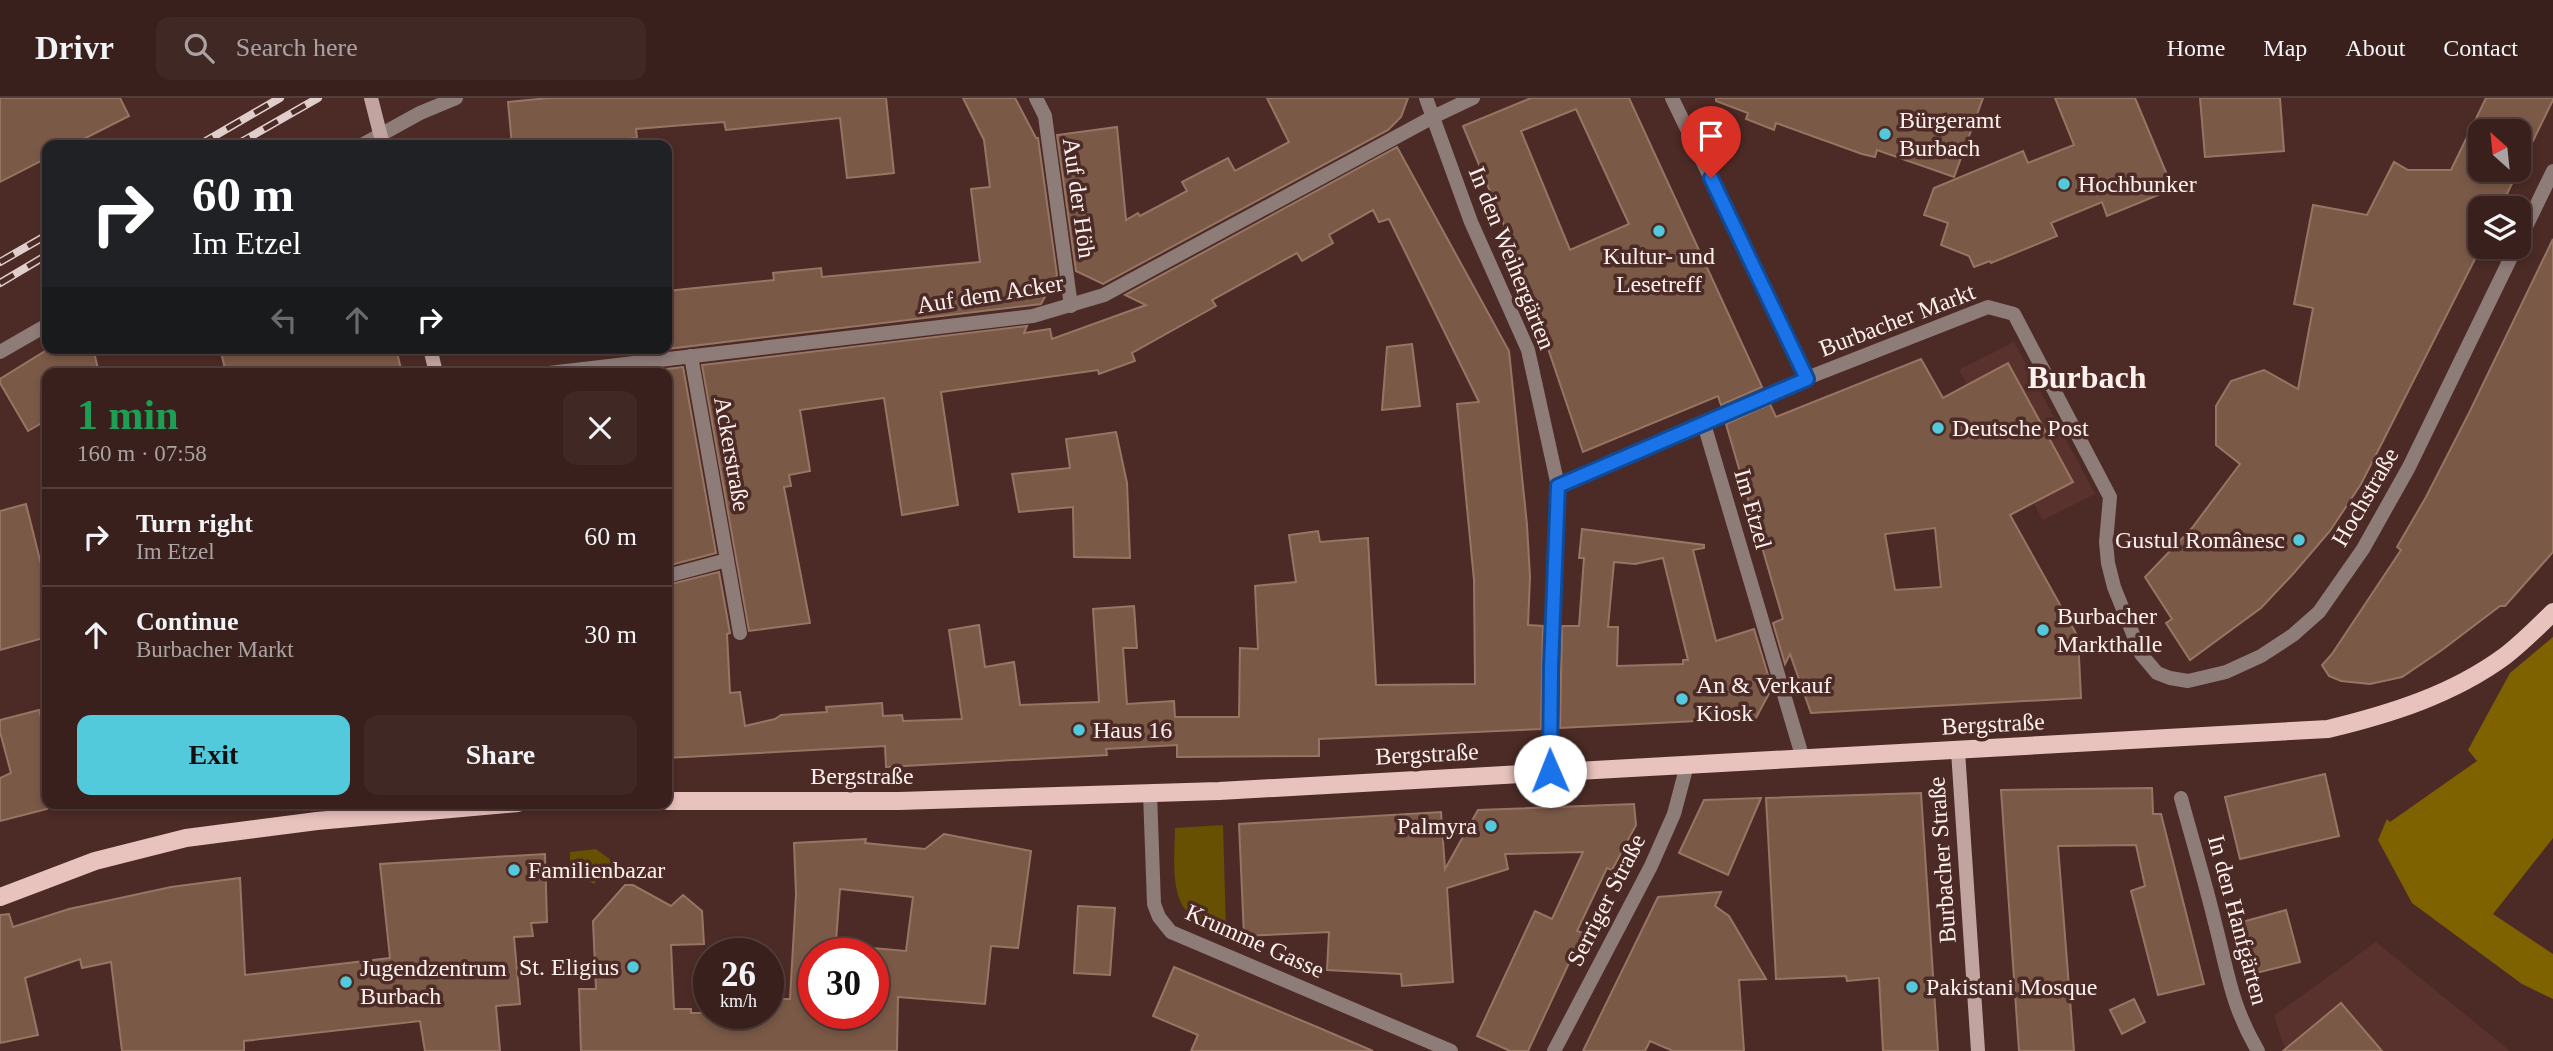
<!DOCTYPE html>
<meta charset="utf-8">
<style>
body{margin:0;font-family:"Times New Roman",serif;background:#402825;color:#f1f3f6;height:100vh;display:flex;flex-direction:column;font-size:26px;white-space:nowrap}
*{box-sizing:border-box;margin:0}
p{font-size:23px;color:#aba3a3}
.icon{flex:none;width:38px;height:38px;fill:none;stroke:currentColor;stroke-width:2;stroke-linecap:round;stroke-linejoin:round}
.map{position:relative;flex:1;overflow:hidden}
.drawer{position:absolute;left:42px;top:270px;width:630px;height:441px;display:flex;flex-direction:column;background:#39201c;border-radius:14px;box-shadow:0 4px 10px #0003,0 0 0 2px #533e3b}
.drawer>*{flex:none}
.guide{position:absolute;left:42px;top:42px;width:630px;height:214px;border-radius:14px;box-shadow:0 4px 10px #0003,0 0 0 2px #533e3b;background:#202124;color:#fff;overflow:hidden}
.needle{width:46px;rotate:333deg}
.buttons{position:absolute;left:2468px;top:21px;display:grid;gap:14px}
.buttons a{display:grid;place-items:center;width:63px;height:63px;border-radius:14px;background:#39201c;box-shadow:0 4px 10px #0003,0 0 0 2px #533e3b;font-size:35px}
.speed{position:absolute;left:693px;top:840px;display:flex;gap:14px;font-size:35px;font-weight:700;text-align:center}
.speed>*{display:grid;place-content:center;width:91px;height:91px;border-radius:50%;background:#39201c;box-shadow:0 4px 10px #0003,0 0 0 2px #533e3b;line-height:1}
.speed small{font-size:18px;font-weight:400}
.speed .limit{border:10px solid #d22;background:#fff;color:#111}
.pin{position:absolute;display:grid;place-items:center;width:60px;height:60px;color:#fff;margin:-72px -30px;border-radius:50% 50% 50% 0;rotate:-45deg;box-shadow:0 0 7px #0007}
.pin .icon{rotate:45deg}
.me{position:absolute;width:77px;margin:-38px;rotate:359deg;stroke-linejoin:round;filter:drop-shadow(0 0 5px #0008)}
.turn{display:flex;align-items:center;gap:24px;height:147px;padding:0 35px;font-size:32px}
.turn .icon{width:91px;height:91px;stroke-width:2.5}
.turn b{display:block;font-size:49px;line-height:60px}
.lanes{display:flex;align-items:center;height:66px;padding:0 35px;background:#0003;justify-content:center;gap:35px;direction:ltr}
.lanes .off{opacity:.35}
.round{display:grid;place-items:center;flex:none;width:74px;height:74px;border-radius:14px;background:#402825}
.overview{display:flex;align-items:center;justify-content:space-between;height:119px;padding:0 35px}
h1{font-size:42px;font-weight:700;line-height:52px;color:#1e9e55}
.button{display:flex;gap:14px;margin-top:auto;padding:14px 35px}
.button a{flex:1;height:80px;border-radius:14px;background:#53cadc;color:#111;font-size:28px;font-weight:700;line-height:80px;text-align:center}
.button a+a{background:#402825;color:#f1f3f6}
ul{padding:0;list-style:none}
li{display:flex;align-items:center;gap:21px;height:98px;padding:0 35px;border-top:2px solid #533e3b}
li div{flex:1}
li b{display:block;font-size:26px}
li em{font-style:normal}
header{display:flex;align-items:center;gap:42px;box-sizing:border-box;height:98px;padding:0 35px;background:#39201c;border-bottom:2px solid #533e3b}
header strong{font-size:33px}
nav{display:flex;gap:38px;margin-inline-start:auto;font-size:24px}
.search{width:490px;height:63px;background:#402825;display:flex;align-items:center;gap:18px;box-sizing:border-box;padding:0 24px;border-radius:14px;color:#aba3a3;font-size:26px}
.map>svg:first-child{display:block}
.built{fill:#5a322d}
.green{fill:#685003}
.forest{fill:#7f6200}
.building{fill:#7a5947;stroke:#987563;stroke-width:2;fill-rule:evenodd}
.lines{fill:none;stroke-linecap:round;stroke-linejoin:round}
.street{stroke:#8e7c79;stroke-width:14}
.secondary{stroke:#c1a49f;stroke-width:14}
.primary{stroke:#e8c2bc;stroke-width:18}
.rail-casing{stroke:#dfcecb;stroke-width:8}
.rail{stroke:#4c2b26;stroke-width:5;stroke-dasharray:16;stroke-linecap:butt}
.route-casing{stroke:#114b97;stroke-width:18}
.route{stroke:#1a73e8;stroke-width:12}
.poi-dot{fill:#53cadc;stroke:#4c2b26;stroke-width:2.5}
.labels{text-anchor:middle;dominant-baseline:central;stroke-width:7;stroke-linejoin:round;paint-order:stroke}
.poi-label{font-size:24px;fill:#fef0ee;stroke:#4c2b26;text-anchor:start}
.street-label{font-size:24px;fill:#fef0ee;stroke:#4c2b26}
.district-label{font-size:32px;font-weight:bold;fill:#fef0ee;stroke:#4c2b26}
</style>
<header>
<strong>Drivr</strong>
<div class="search"><svg class="icon" aria-label="search" viewBox="0 0 24 24"><circle cx="10" cy="10" r="6"/><path d="M15 15l6 6"/></svg>Search here</div>
<nav><a>Home</a><a>Map</a><a>About</a><a>Contact</a></nav>
</header>
<div class="map">
<svg width="2553" height="953" viewBox="0 0 2553 953">
<rect width="100%" height="100%" fill="#4c2b26"/>
<g class="built">
<path d="M2014,244L2095,396L2043,422L1959,272Z"/>
<path d="M2376,844L2510,953H2288L2283,945L2274,918Z"/>
</g>
<g class="green">
<path d="M1223,727L1226,832C1215,827 1199,823 1190,816C1169,800 1175,754 1175,730Z"/>
<path d="M596,751L612,763L594,786L570,771V754Z"/>
</g>
<path class="forest" d="M2553,539V740L2493,816L2553,856V901L2522,886L2412,805L2378,742L2387,721L2390,724L2477,663L2468,652L2510,575Z"/>
<g class="building">
<path d="M0,0H120L129,18L72,47H47V60L0,84Z"/>
<path d="M549,0H886L894,75L847,80L840,20L726,32L724,24L684,27L636,31L637,40L564,47H512L508,4Z"/>
<path d="M963,0H1015L1036,40H1038L1057,177L1041,206L667,251V193L774,182L773,175L821,170L822,179L980,164L971,91L990,89L984,42Z"/>
<path d="M1267,0H1408L1401,19L1388,32L1103,186L1076,173L1057,37L1117,29L1126,122L1138,115L1140,118L1187,93L1182,84L1228,60L1235,73L1289,44Z"/>
<path d="M1531,0H1629L1762,289L1721,307L1718,298L1583,354L1508,132H1506L1463,28ZM1576,11L1629,126L1570,152L1521,33Z"/>
<path d="M1716,0H1983L1954,79L1877,52L1875,59L1862,56L1776,25L1774,32L1746,21L1748,15L1716,3Z"/>
<path d="M2055,0H2135L2173,91L2107,118L2102,104L2051,125L2057,138L1991,165L1990,163L1974,169L1969,158L1941,147L1948,125L1924,117L1934,90L2023,53L2028,65L2074,47Z"/>
<path d="M2200,0H2280L2284,53L2205,59Z"/>
<path d="M2486,0H2553V2L2500,110H2480L2481,149L2385,339L2361,386L2330,433L2293,476L2261,510L2190,562L2166,525L2172,521L2145,479L2192,430L2240,366L2216,347V308L2231,283L2264,272L2298,291L2313,210L2294,206L2313,107L2367,117L2394,64L2408,72H2451ZM2480,33H2518V72H2480Z"/>
<path d="M1397,49L1509,253L1527,427L1530,479L1528,527L1543,528L1541,631L1319,641V658L1177,659V647L1106,651L1107,657L886,669L885,648L667,660V604L672,603L667,550V487L719,474L730,535L727,536L730,595L740,594L745,628L775,621L781,617L827,614L826,609L882,605L883,618L902,617L903,623L962,621L949,532L979,527L985,569L1014,564L1020,607L1099,604L1093,511L1134,508L1137,550H1123L1127,606L1174,603L1175,619H1239L1240,550L1258,551L1255,488L1296,484L1289,437L1318,433L1320,444L1368,440L1376,587L1475,586L1474,482L1457,306L1479,304L1389,121L1379,124L1373,112L1329,137L1333,145L1302,163L1297,155L1212,202L1216,208L1132,255L1135,263L1099,276L1098,272L941,294L958,407L902,417L884,300L800,312L810,373L789,377L791,388L784,389L810,525L749,533L702,267L1027,228L1024,235L1050,231L1052,241L1146,207L1125,197Z"/>
<path d="M2553,141V454L2505,508H2500L2442,552L2402,579L2370,586L2341,583L2329,578L2322,567L2332,556L2401,452L2397,449L2426,399L2469,315Z"/>
<path d="M1412,246L1420,308L1382,312L1387,249Z"/>
<path d="M50,250H93L99,275H47V322L28,333L0,285V281Z"/>
<path d="M220,250H396L402,275H226Z"/>
<path d="M1921,261L1943,300L2008,265L2073,384L2010,417L2078,539L2081,600L1811,615L1790,556L1785,566L1773,525L1783,521L1726,326L1770,306L1776,319ZM1935,430L1941,489L1895,492L1885,436Z"/>
<path d="M683,269L716,455L667,468V271Z"/>
<path d="M1116,334L1127,385L1130,460L1074,459L1073,409L1019,414L1012,376L1070,370L1066,341Z"/>
<path d="M26,406L47,490V539L0,552V413Z"/>
<path d="M1582,431L1704,447V450L1693,452L1716,543L1754,531L1772,590L1756,620L1560,630L1562,528H1579L1584,460H1579ZM1663,460L1688,562H1683V566L1617,568L1618,529H1608L1614,464L1635,466Z"/>
<path d="M39,612L47,642V711L0,723V680L11,675L0,634V622Z"/>
<path d="M2325,676L2339,738L2240,761L2225,699Z"/>
<path d="M2152,690L2153,716H2161L2204,886L2158,897L2131,793L2145,788L2136,747L2058,748L2074,953H2019L2001,692Z"/>
<path d="M1921,695L1938,953H1883L1879,880L1847,883L1846,878L1776,881L1766,700Z"/>
<path d="M1761,700L1728,777L1679,755L1704,702Z"/>
<path d="M1634,706L1636,727L1612,772L1607,770L1577,833L1583,835L1528,953H1510L1477,938L1535,813L1552,821L1583,754L1505,756L1508,771L1447,790L1453,884L1402,888L1401,876L1327,872L1329,834L1244,838L1239,726L1441,714L1445,771L1478,712Z"/>
<path d="M944,736L1031,753L1018,850L991,848L985,906L898,899L897,953H581L579,891H596L593,823L625,787H633L671,808L683,797L702,813L704,846L671,847L674,911H691V915H768V901H790L796,796L794,745L866,741L865,745L925,751ZM840,791L913,799L906,853L873,850V915H814V856H835Z"/>
<path d="M545,756L547,824L531,825L533,838L514,839L520,906L496,908L500,953H425L420,923L244,943V953H122L111,864L82,870L80,861L25,880L38,937L0,945V817L9,816L13,829L69,811L171,789L240,780L245,877L390,860L380,766Z"/>
<path d="M1721,794L1715,808L1729,818L1766,881L1739,882L1744,953H1673L1650,943L1645,953H1583L1658,799Z"/>
<path d="M1078,808L1115,810L1110,877L1074,875Z"/>
<path d="M2286,812L2300,864L2256,875L2242,824Z"/>
<path d="M1174,869L1317,929L1373,953H1191L1198,937L1153,918Z"/>
<path d="M2134,901L2145,924L2122,936L2110,912Z"/>
<path d="M2341,905L2382,953H2283Z"/>
</g>
<g class="lines">
<g class="street">
<path d="M1036,0L1045,18L1071,208"/>
<path d="M1426,0L1471,124L1528,252L1558,388L1551,569L1550,673"/>
<path d="M1672,0L1807,280"/>
<path d="M362,47L420,15L456,0"/>
<path d="M2518,145L2553,73"/>
<path d="M0,254L47,227"/>
<path d="M691,258L740,535"/>
<path d="M549,275L1033,218L1104,197L1433,19L1473,0"/>
<path d="M1704,326L1803,661"/>
<path d="M1558,388L1807,280L1988,209L2014,216L2110,399L2106,444L2108,465L2114,489L2141,556L2157,575L2170,580L2188,583L2226,574L2261,558L2293,537L2319,514L2363,451L2409,369L2516,149"/>
<path d="M667,478L727,462"/>
<path d="M1150,695L1154,806L1159,819L1171,834L1451,953"/>
<path d="M2181,700C2192,741 2205,783 2215,825C2228,875 2231,907 2258,953"/>
<path d="M1554,953L1651,768L1674,716L1687,667"/>
</g>
<g class="secondary">
<path d="M371,0L383,47"/>
<path d="M430,250L436,275"/>
<path d="M1958,653L1978,953"/>
</g>
<g class="primary">
<path d="M667,703H899L1219,693L2328,631C2390,616 2452,597 2505,558C2522,545 2538,529 2553,514"/>
<path d="M0,799L95,763L186,740L317,723L518,705"/>
</g>
<g class="rail-casing">
<g id="rail">
<path d="M199,47L280,0"/>
<path d="M236,47L318,0"/>
<path d="M0,164L47,137"/>
<path d="M0,185L47,157"/>
</g>
</g>
<use href="#rail" class="rail"/>
</g>
<g class="lines">
<g class="route-casing">
<path id="route" d="M1550,673L1551,569L1558,388L1807,281L1711,80"/>
</g>
<use href="#route" class="route"/>
</g>
<g class="poi-dot">
<circle cx="1885" cy="36" r="7"/>
<circle cx="2064" cy="86" r="7"/>
<circle cx="1659" cy="133" r="7"/>
<circle cx="1938" cy="330" r="7"/>
<circle cx="2299" cy="442" r="7"/>
<circle cx="2043" cy="532" r="7"/>
<circle cx="1682" cy="601" r="7"/>
<circle cx="1079" cy="632" r="7"/>
<circle cx="1491" cy="728" r="7"/>
<circle cx="514" cy="772" r="7"/>
<circle cx="633" cy="869" r="7"/>
<circle cx="346" cy="884" r="7"/>
<circle cx="1912" cy="889" r="7"/>
</g>
<g class="labels">
<g class="poi-label">
<text x="1899" y="22">Bürgeramt<tspan x="1899" dy="28">Burbach</tspan></text>
<text x="2078" y="86">Hochbunker</text>
<text x="1659" y="158" text-anchor="middle">Kultur- und<tspan x="1659" dy="28">Lesetreff</tspan></text>
<text x="1952" y="330">Deutsche Post</text>
<text x="2285" y="442" text-anchor="end">Gustul Românesc</text>
<text x="2057" y="518">Burbacher<tspan x="2057" dy="28">Markthalle</tspan></text>
<text x="1696" y="587">An &amp; Verkauf<tspan x="1696" dy="28">Kiosk</tspan></text>
<text x="1093" y="632">Haus 16</text>
<text x="1477" y="728" text-anchor="end">Palmyra</text>
<text x="528" y="772">Familienbazar</text>
<text x="619" y="869" text-anchor="end">St. Eligius</text>
<text x="360" y="870">Jugendzentrum<tspan x="360" dy="28">Burbach</tspan></text>
<text x="1926" y="889">Pakistani Mosque</text>
</g>
<g class="street-label">
<text transform="translate(1079 100) rotate(82)">Auf der Höh</text>
<text transform="translate(1512 160) rotate(68)">In den Weihergärten</text>
<text transform="translate(990 196) rotate(-9)">Auf dem Acker</text>
<text transform="translate(1897 222) rotate(-21)">Burbacher Markt</text>
<text transform="translate(732 356) rotate(80)">Ackerstraße</text>
<text transform="translate(2365 399) rotate(-60)">Hochstraße</text>
<text transform="translate(1753 411) rotate(74)">Im Etzel</text>
<text transform="translate(1993 626) rotate(-3)">Bergstraße</text>
<text transform="translate(1427 656) rotate(-3)">Bergstraße</text>
<text x="862" y="678">Bergstraße</text>
<text transform="translate(1942 762) rotate(-94)">Burbacher Straße</text>
<text transform="translate(1606 802) rotate(-63)">Serriger Straße</text>
<text transform="translate(2238 822) rotate(75)">In den Hanfgärten</text>
<text transform="translate(1255 843) rotate(24)">Krumme Gasse</text>
</g>
<g class="district-label">
<text x="2087" y="279">Burbach</text>
</g>
</g>
</svg>
<div class="buttons">
<a><svg class="needle" viewBox="-14 -14 28 28"><path d="M0-13l5 13h-10z" fill="#e53935"/><path d="M0 13l5-13h-10z" fill="#aba3a3"/></svg></a>
<a><svg class="icon" aria-label="layers" viewBox="0 0 24 24"><path d="M12 4l9 5-9 5-9-5zM3 14l9 5 9-5"/></svg></a>
</div>
<div class="speed"><div>26<small>km/h</small></div><div class="limit">30</div></div>
<div class="pin" style="left:1711px;top:80px;background:#d93025"><svg class="icon" aria-label="arrive" viewBox="0 0 24 24"><path d="M6 21V4h12l-3 4 3 4H6"/></svg></div>
<svg class="me" style="left:1550px;top:673px" viewBox="-20 -20 40 40"><circle r="19" fill="#fff"/><path d="M0-13L10 11 0 6-10 11z" fill="#1a73e8"/></svg>
<div class="guide">
<div class="turn"><svg class="icon" aria-label="right" viewBox="0 0 24 24"><path d="M7 20v-9h11M14 6l5 5-5 5"/></svg><div><b>60 m</b>Im Etzel</div></div>
<div class="lanes"><svg class="icon off" aria-label="left" viewBox="0 0 24 24"><path d="M17 20v-9H6M10 6l-5 5 5 5"/></svg><svg class="icon off" aria-label="ahead" viewBox="0 0 24 24"><path d="M12 20V5M6 11l6-6 6 6"/></svg><svg class="icon" aria-label="right" viewBox="0 0 24 24"><path d="M7 20v-9h11M14 6l5 5-5 5"/></svg></div>
</div>
<section class="drawer">
<div class="overview"><div><h1>1 min</h1><p>160 m · 07:58</p></div><a class="round"><svg class="icon" aria-label="close" viewBox="0 0 24 24"><path d="M6 6l12 12M18 6L6 18"/></svg></a></div>
<ul>
<li><svg class="icon" aria-label="right" viewBox="0 0 24 24"><path d="M7 20v-9h11M14 6l5 5-5 5"/></svg><div><b>Turn right</b><p>Im Etzel</p></div><em>60 m</em></li>
<li><svg class="icon" aria-label="ahead" viewBox="0 0 24 24"><path d="M12 20V5M6 11l6-6 6 6"/></svg><div><b>Continue</b><p>Burbacher Markt</p></div><em>30 m</em></li>
</ul>
<div class="button"><a>Exit</a><a>Share</a></div>
</section>
</div>
